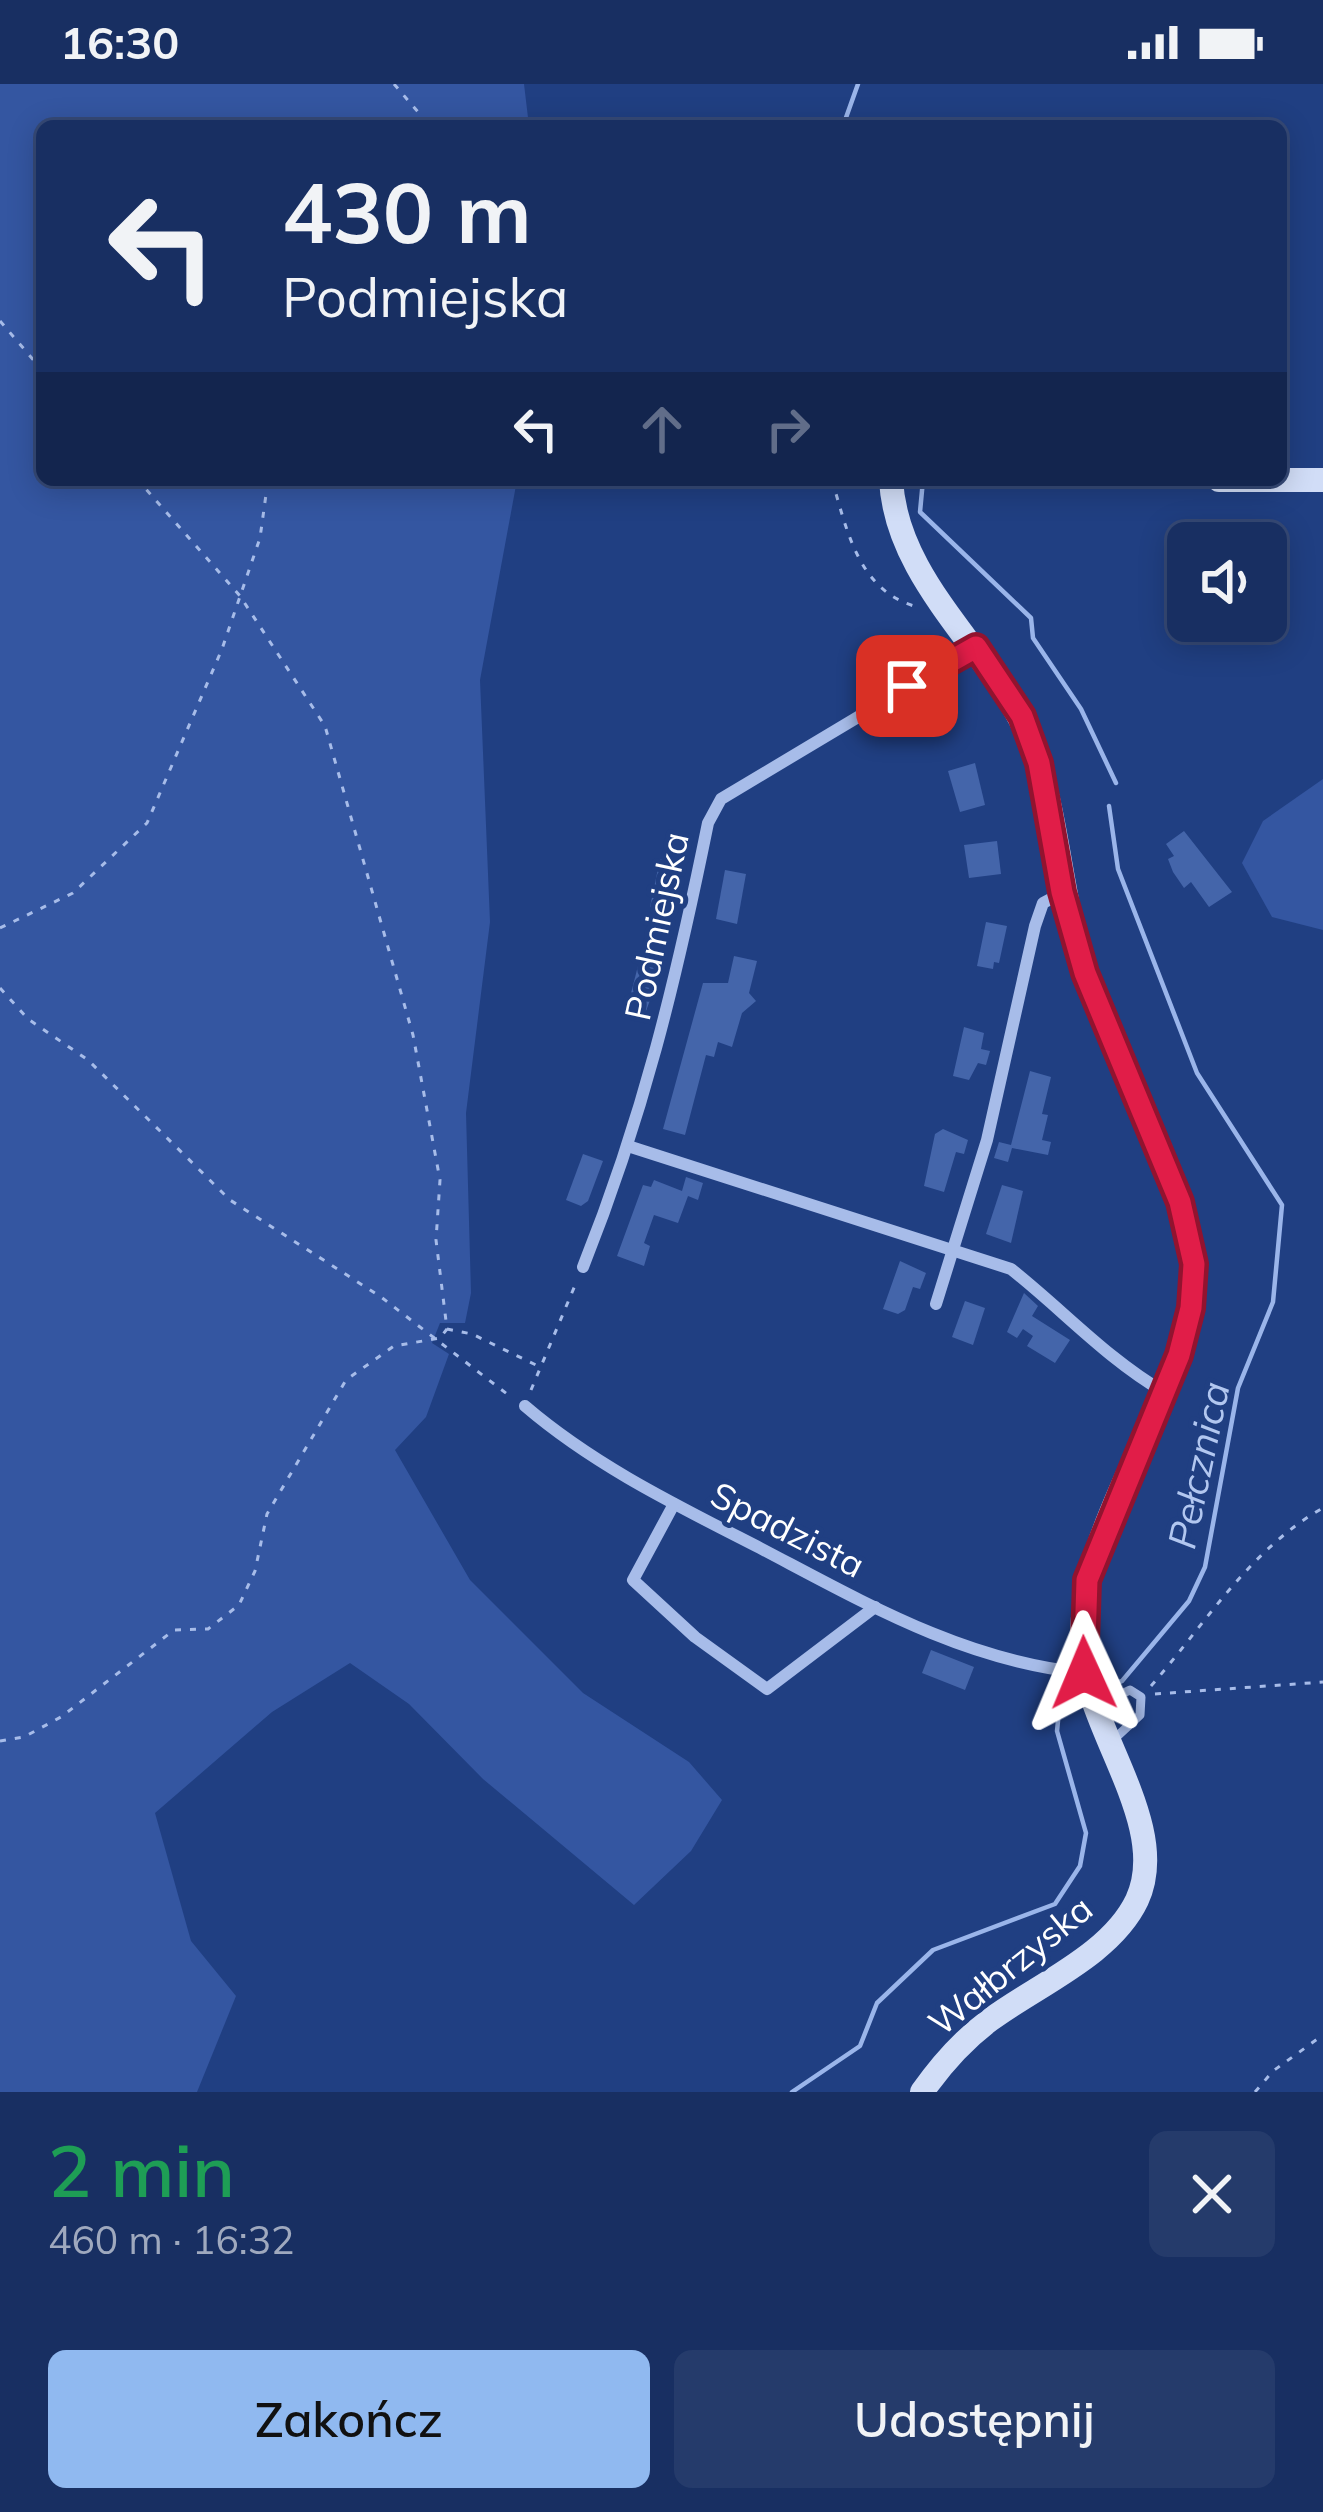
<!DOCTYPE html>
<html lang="pl">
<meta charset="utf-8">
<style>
body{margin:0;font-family:Mulish,sans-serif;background:#253b6b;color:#f1f3f6;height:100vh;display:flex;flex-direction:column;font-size:45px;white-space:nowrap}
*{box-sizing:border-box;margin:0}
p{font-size:39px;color:#9fa9be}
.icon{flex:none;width:66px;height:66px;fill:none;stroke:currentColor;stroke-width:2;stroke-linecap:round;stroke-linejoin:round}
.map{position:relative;height:2008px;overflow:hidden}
.drawer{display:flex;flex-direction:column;background:#182f62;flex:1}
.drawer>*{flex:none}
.hud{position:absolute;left:36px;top:36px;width:1251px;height:366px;border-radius:18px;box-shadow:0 6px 30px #0003,0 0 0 3px #364a77;background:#182f62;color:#f1f3f6;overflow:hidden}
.controls{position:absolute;left:1167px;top:438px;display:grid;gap:24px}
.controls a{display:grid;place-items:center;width:120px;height:120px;border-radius:18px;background:#182f62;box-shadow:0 6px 30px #0003,0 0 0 3px #364a77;font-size:60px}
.pin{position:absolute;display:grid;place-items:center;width:102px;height:102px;color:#fff;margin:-51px;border-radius:24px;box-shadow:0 6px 18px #0006}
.me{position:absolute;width:132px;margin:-66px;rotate:359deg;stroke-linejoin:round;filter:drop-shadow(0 0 9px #0008)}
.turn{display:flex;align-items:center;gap:42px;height:252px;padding:0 48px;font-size:54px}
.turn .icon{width:156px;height:156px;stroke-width:2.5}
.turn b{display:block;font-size:84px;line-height:102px}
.lanes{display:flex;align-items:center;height:114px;padding:0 48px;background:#0003;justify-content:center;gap:60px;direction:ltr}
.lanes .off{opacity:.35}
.round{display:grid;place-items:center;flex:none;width:126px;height:126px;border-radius:18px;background:#253b6b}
.head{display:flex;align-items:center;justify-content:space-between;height:204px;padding:0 48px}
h1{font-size:72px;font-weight:600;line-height:90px;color:#1e9e55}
.button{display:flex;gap:24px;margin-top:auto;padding:24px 48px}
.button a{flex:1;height:138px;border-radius:18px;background:#90b9f0;color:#111;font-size:48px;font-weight:600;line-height:138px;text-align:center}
.button a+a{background:#253b6b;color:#f1f3f6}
.status{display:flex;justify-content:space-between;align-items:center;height:84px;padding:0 60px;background:#182f62;direction:ltr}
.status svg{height:33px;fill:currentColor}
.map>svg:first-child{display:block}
.green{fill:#3456a1}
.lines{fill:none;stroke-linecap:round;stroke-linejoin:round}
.stream{stroke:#9ab5ea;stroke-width:4.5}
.building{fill:#4465aa}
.path{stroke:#a7bce9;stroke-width:3;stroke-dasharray:6 9;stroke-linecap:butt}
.lane{stroke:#a7bce9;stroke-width:9}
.street{stroke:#a7bce9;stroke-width:12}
.secondary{stroke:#d1ddf7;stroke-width:24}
.route-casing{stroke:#92132f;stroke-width:30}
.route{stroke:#e11d48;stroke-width:21}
.labels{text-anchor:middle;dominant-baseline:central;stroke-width:10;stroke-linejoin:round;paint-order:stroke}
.street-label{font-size:36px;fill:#fff;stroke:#203f82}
.water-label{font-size:39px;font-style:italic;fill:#b2c7f0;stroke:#203f82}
</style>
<div class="status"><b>16:30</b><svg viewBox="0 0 49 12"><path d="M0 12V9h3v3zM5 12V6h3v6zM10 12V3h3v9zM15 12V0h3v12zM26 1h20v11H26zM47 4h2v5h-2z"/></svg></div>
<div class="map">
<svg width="1323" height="2008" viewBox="0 0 1323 2008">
<rect width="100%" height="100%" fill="#203f82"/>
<g class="green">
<path d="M0,0H524L529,42H42V396H517L480,596L490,838L466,1029L471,1209L465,1239H440L432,1259L449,1270L426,1333L395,1366L470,1496L583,1609L689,1678L722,1716L691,1767L634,1821L483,1695L409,1620L350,1579L272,1628L155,1729L191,1857L236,1912L197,2008H0Z"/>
<path d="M1323,695V846L1272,833L1242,779L1263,737Z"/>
</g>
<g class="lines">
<g class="stream">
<path d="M843,42L858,0"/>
<path d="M923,396L920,428L1031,534L1033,554L1081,625L1116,699"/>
<path d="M1100,1604L1122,1597L1189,1517L1205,1483L1238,1304L1273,1218L1282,1121L1197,989L1118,785L1109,722"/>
<path d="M792,2008L860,1962L877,1919L933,1866L1055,1820L1080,1782L1086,1749L1057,1647L1060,1617L1083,1610"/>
</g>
</g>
<g class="building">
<path d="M975,679L985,721L960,728L948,687Z"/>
<path d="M1184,747L1232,808L1209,823L1191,798L1184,804L1173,788L1168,775L1174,772L1166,760Z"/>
<path d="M997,757L1001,790L969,794L964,761Z"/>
<path d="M660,775L681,779L673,820L668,819L666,827L650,823Z"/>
<path d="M725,786L746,790L737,840L716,835Z"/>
<path d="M986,838L1007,842L999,879L994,878L993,885L977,882Z"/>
<path d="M734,872L757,877L749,909L756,917L742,929L732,963L718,958L714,973L706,971L685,1051L663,1045L703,899H728Z"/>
<path d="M640,874L659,878L660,888L645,930L627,925Z"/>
<path d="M964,943L984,949L981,965L990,967L986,981L978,979L969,996L953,992Z"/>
<path d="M1030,987L1051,993L1042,1030L1048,1031L1042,1056L1051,1058L1048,1071L1012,1064L1008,1078L994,1074L999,1058L1011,1061Z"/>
<path d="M943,1045L968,1056L964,1070L956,1068L944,1108L924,1102L935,1050Z"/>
<path d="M583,1070L603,1077L588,1117L581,1122L566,1116Z"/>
<path d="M686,1093L703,1099L698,1116L688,1112L678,1139L654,1131L644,1159L650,1162L644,1182L617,1172L643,1101L651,1103L654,1096L682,1107Z"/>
<path d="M1002,1101L1023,1107L1011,1159L986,1150Z"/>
<path d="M900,1177L926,1189L920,1205L913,1203L905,1226L898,1230L883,1225Z"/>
<path d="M1024,1209L1038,1222L1032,1232L1070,1256L1055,1279L1027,1262L1033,1252L1023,1245L1017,1254L1007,1248Z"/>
<path d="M965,1217L985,1224L973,1261L952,1253Z"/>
<path d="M931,1566L974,1583L965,1606L922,1589Z"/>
</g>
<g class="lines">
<g class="path">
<path d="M394,0L430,42"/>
<path d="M0,237L42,286"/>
<path d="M832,396C847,446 858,505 914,522"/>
<path d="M0,844L73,809L147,739L222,565L260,454L268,396"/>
<path d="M0,904L28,935L88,976L230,1116L381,1213L511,1313"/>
<path d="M447,1245L472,1250L538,1282"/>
<path d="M531,1306L576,1199"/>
<path d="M1151,1602C1205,1540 1251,1464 1323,1424"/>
<path d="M1155,1610L1323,1598"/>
<path d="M0,1657L24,1653L61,1633L174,1546L208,1545L239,1521L255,1487L267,1430L346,1296L394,1262L440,1254L447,1245L436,1156L440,1096L413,951L325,642L240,512L138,396"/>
<path d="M1255,2008L1273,1987L1323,1951"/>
</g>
<path class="lane" d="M1100,1620L1130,1606L1141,1613L1140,1631L1112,1657"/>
<g class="street">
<path d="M631,1063L1011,1185C1064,1227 1106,1274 1164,1308"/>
<path d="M583,1183C643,1033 676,897 708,739L721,715L975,563"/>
<path d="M936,1220L987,1056L1035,842L1043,819L1062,809"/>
<path d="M525,1322C595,1382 678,1422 760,1464C865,1519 964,1577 1084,1589"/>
<path d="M674,1420L633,1496L695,1553L767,1605L875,1523"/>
</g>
<g class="secondary">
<path d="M891,396C897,505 1004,574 1037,674C1059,743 1062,817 1084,887C1114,980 1209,1126 1192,1221C1170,1340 1078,1441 1082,1564C1085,1644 1172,1741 1137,1816C1111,1871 1037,1901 990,1936C963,1956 941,1981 922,2008"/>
<path d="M1219,396H1323"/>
</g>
</g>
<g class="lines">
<g class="route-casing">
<path id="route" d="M907,602L976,563L1022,632L1039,679L1062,808L1085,889L1180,1118L1194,1180L1191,1224L1179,1271L1087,1496L1084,1589"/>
</g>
<use href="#route" class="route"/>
</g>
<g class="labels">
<g class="street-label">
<text transform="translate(656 842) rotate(-78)">Podmiejska</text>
<text transform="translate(788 1445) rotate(27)">Spadzista</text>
<text transform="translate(1010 1881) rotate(-39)">Wałbrzyska</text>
</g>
<g class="water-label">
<text transform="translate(1198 1381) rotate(-78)">Pełcznica</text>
</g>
</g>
</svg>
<div class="controls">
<a><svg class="icon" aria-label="sound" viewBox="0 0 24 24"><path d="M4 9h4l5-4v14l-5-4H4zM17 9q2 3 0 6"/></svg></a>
</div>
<div class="pin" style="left:907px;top:602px;background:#d93025"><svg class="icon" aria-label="arrive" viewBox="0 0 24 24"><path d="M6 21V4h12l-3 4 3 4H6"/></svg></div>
<svg class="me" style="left:1084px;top:1589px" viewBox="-20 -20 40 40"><path d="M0-17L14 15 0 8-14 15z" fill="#e11d48" stroke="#fff" stroke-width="4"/></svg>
<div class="hud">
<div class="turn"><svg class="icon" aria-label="left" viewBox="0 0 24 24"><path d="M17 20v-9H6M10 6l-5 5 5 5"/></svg><div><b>430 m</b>Podmiejska</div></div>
<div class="lanes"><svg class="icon" aria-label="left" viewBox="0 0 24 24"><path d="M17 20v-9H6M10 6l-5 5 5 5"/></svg><svg class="icon off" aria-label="ahead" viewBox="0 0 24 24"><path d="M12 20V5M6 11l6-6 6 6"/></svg><svg class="icon off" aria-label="right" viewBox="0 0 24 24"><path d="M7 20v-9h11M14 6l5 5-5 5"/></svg></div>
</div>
</div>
<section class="drawer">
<div class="head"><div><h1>2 min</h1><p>460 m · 16:32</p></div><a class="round"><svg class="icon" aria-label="close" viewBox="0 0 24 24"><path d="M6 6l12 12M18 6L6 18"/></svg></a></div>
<div class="button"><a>Zakończ</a><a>Udostępnij</a></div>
</section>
